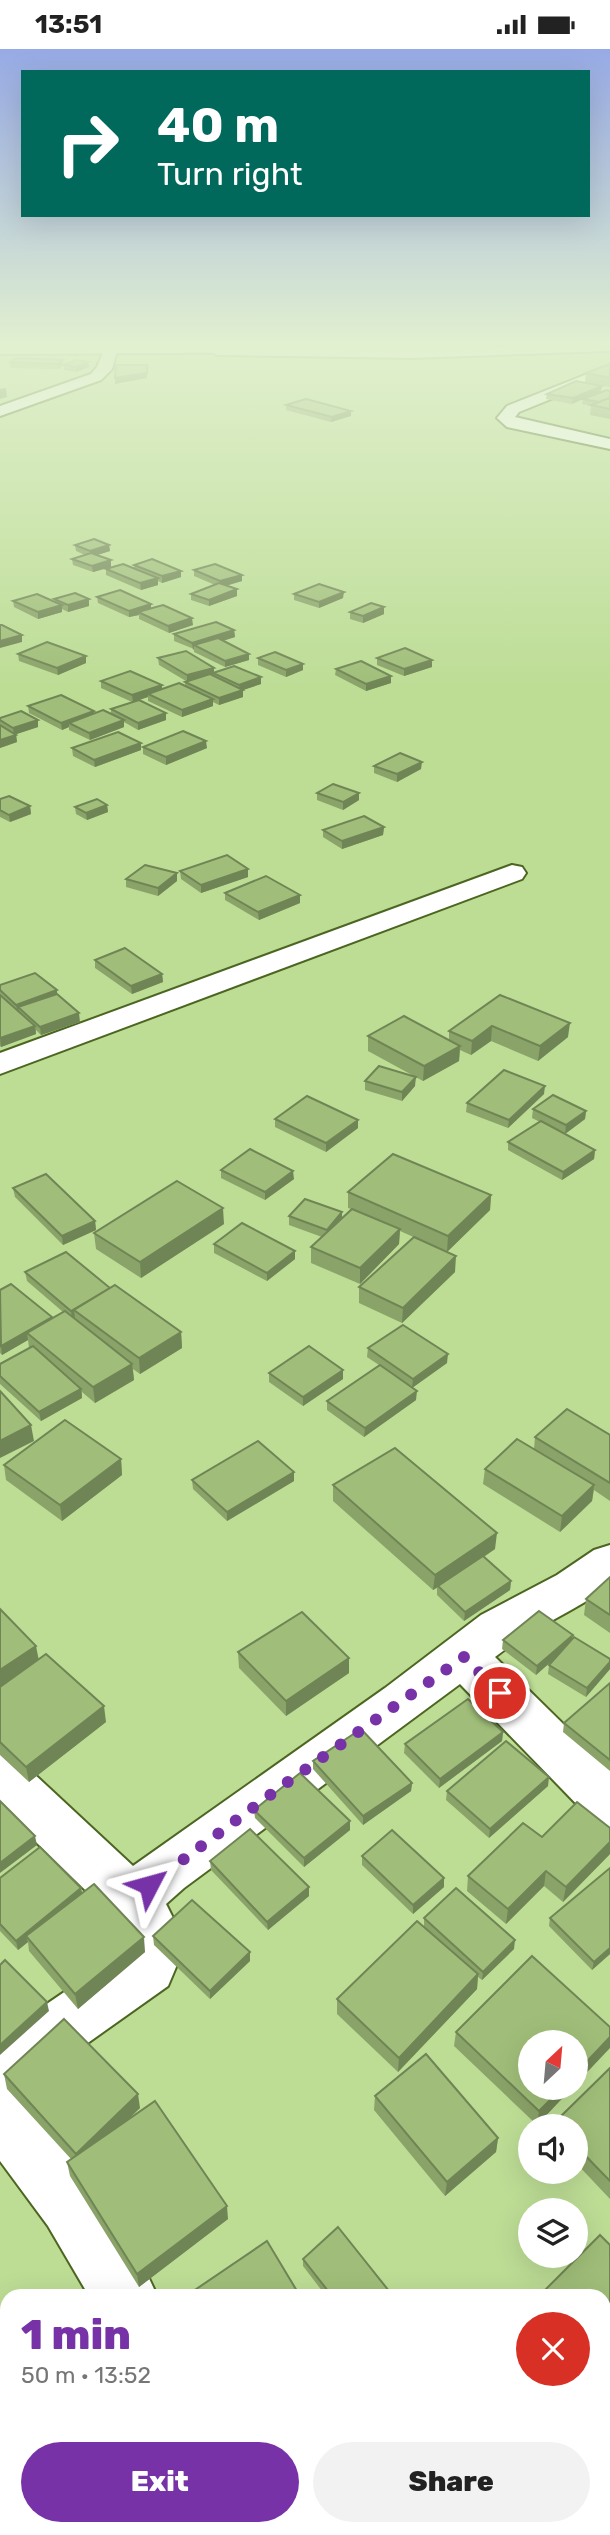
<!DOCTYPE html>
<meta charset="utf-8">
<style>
body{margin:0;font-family:Rubik,sans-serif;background:#f2f2f2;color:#222;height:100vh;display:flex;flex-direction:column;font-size:26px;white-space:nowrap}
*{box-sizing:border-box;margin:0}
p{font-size:23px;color:#767676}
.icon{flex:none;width:38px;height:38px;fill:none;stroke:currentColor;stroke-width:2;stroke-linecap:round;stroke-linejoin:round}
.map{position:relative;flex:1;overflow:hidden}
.side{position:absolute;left:0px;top:2240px;width:611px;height:247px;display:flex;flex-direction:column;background:#fff;border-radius:21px 21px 0 0;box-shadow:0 7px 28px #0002}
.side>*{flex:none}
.guide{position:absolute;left:21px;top:21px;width:569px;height:147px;border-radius:0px;box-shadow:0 7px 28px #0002;background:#00695c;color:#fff;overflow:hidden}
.needle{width:46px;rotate:26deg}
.tools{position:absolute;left:518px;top:1981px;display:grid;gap:14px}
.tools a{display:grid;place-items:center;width:70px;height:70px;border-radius:50%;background:#fff;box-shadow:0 7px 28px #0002;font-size:35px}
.pin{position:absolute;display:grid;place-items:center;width:60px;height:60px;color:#fff;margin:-30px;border:4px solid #fff;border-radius:50%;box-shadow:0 2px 7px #0007}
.me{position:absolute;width:77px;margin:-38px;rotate:51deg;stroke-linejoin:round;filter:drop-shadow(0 0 5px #0008)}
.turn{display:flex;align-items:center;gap:24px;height:147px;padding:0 21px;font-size:32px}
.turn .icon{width:91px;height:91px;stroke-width:2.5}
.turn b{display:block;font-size:49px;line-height:60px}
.round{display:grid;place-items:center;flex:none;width:74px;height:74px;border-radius:37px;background:#f2f2f2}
.summary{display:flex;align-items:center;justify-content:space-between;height:119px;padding:0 21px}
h1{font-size:42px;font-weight:800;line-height:52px;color:#7632a6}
.cta{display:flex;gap:14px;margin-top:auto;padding:14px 21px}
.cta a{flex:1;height:80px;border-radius:42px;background:#7632a6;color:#fff;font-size:28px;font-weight:800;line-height:80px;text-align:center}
.cta a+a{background:#f2f2f2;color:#222}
.status{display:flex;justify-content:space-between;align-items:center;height:49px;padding:0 35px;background:#fff;direction:ltr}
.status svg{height:19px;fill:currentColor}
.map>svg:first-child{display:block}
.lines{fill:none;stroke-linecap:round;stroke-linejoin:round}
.minor-casing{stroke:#4c6622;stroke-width:4}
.major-casing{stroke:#4c6622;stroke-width:4}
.highway-casing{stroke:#4c6622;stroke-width:4}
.minor{fill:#fff;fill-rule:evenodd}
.major{fill:#fff;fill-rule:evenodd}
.highway{fill:#fff;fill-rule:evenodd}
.wall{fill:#8aa368}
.shaded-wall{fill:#708555}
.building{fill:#a0be79;stroke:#708555;stroke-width:2}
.route{stroke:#7632a6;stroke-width:12;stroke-dasharray:0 21.6}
</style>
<div class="status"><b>13:51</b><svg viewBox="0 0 49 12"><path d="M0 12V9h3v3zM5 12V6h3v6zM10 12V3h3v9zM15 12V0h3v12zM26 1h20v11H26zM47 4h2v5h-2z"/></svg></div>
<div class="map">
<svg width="610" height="2486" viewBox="0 0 610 2486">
<rect width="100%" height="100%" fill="#bddd95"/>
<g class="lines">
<g class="minor-casing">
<g id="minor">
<path d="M610,294V302L411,309L217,306L210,302L217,298L411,301Z"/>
<path d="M110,298L117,302L112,320L101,331L0,367V357L91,325L97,318L105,299Z"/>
<path d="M610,316V326L519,363L515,368L610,390V400L507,378L497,369L507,357Z"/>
<path d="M512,816L522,818L526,824L522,830L0,1025V1004Z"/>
<path d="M610,1496V1537C573,1563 530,1580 495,1608L610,1721V1778L592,1771L460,1635L184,1839L166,1855L180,1883L176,1918L168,1937L75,2003L29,2053C76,2113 127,2175 157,2247H89L48,2177L0,2112V1999L35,1963L123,1903L125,1887L113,1868L0,1758V1703L18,1710L133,1817L385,1639L481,1566L557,1526L594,1501Z"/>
<path d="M230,2480H301L304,2486H233Z"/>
</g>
</g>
<g class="major-casing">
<path id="major" d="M454,291H556L549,295L370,303L0,305V297L370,295Z"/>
</g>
<g class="highway-casing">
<path id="highway" d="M193,291H558L551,295H200Z"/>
</g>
<use href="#minor" class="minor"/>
<use href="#major" class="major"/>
<use href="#highway" class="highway"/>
</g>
<g class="wall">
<path d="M63,311V316L58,320L11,319L10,313Z"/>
<path d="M88,313L89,318L76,323L64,321V316Z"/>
<path d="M610,315V338L585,333L586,324Z"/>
<path d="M601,342L591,347L610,342V370L590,366L591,357L582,355L583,350L572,355L546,350L547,345Z"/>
<path d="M286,356L351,367L331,373L286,361Z"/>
<path d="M75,496H109L110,502L97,506L111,511V518L93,523L73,516L72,510L85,506L76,502Z"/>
<path d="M134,516L181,528L162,534L158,532V536L141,541L106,526V520L134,519Z"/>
<path d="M194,521L242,526V532L226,537L237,540V547L209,557L191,551V545L215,536L194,527Z"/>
<path d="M294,545L343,549L319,559L294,551Z"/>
<path d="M97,548L151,560L193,576L169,584L139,570V566L129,568L98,554Z"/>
<path d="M54,550H89V557L68,563L62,560V563L38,570L14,558L13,552L55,553Z"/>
<path d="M350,563L384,565L363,574L350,570Z"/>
<path d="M234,581L235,588L223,592L249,605V611L225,618L194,603V600L174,592V585Z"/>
<path d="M18,605L86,614L58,626L19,612Z"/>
<path d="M158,609L261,635L243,641V648L219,656L213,653V657L182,668L148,652V648L139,651L166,664V671L138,681L124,673V678L90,691L69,681V678L62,681L29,664L28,657L94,662V665H111V660L132,653L101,639V632L162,640L185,637V633L186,632L159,616Z"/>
<path d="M258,609L303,621L286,628L258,616Z"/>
<path d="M377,609L432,618L404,627L377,616Z"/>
<path d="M336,620L391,634L366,642L335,626Z"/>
<path d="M0,669L38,678L16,685L17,693L0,699Z"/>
<path d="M141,694V701L95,718L73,707L72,699Z"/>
<path d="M143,698L207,699L166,716L143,705Z"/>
<path d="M374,717L421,720L397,733L374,724Z"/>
<path d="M317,744L359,751L343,761L317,751Z"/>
<path d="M0,750L30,757L31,765L10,773L0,768Z"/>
<path d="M107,756L108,763L87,771L76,765L75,758Z"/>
<path d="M384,778L383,786L342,800L323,788V781Z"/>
<path d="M180,822L248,828L201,844L181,830Z"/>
<path d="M177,824V832L158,847L126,838V830Z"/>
<path d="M225,844L300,846V854L259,871L225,851Z"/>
<path d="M95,911L162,925L163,933L132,945L95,919Z"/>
<path d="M0,936L57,941V945L80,973L41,986L36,981V985L1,998L0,997Z"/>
<path d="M500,946L568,988L538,1012L491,992L471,1006L460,1001L459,1012L423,1032L368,1002V987L449,991V982Z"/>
<path d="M365,1032L415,1037L402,1052L365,1041Z"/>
<path d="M544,1045L508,1079L466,1063L467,1054Z"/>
<path d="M533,1060L586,1062L585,1070L565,1085L595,1101L594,1110L562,1131L508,1101V1093L540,1073L532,1069Z"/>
<path d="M275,1070L358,1071V1079L326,1103L275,1078Z"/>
<path d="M221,1121L294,1130L265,1151L221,1129Z"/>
<path d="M13,1139L95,1172L96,1181L63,1196L15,1148Z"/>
<path d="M348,1143L491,1146L490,1161L447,1203L400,1182L399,1195L360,1235L311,1214V1198L322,1188L289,1176V1167L342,1169L351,1160L348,1159Z"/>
<path d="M224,1175L141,1229L96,1200L94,1184Z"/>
<path d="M214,1195L295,1202V1210L267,1232L214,1204Z"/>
<path d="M25,1223L110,1239L181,1283L182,1299L140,1325L133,1320L134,1331L95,1354L82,1343V1349L41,1372L0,1335V1315L29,1299L28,1291L2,1306L0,1304V1241L52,1270L63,1263L27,1232Z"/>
<path d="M455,1223L402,1274L359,1254V1238Z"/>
<path d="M368,1299L447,1314L412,1339L416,1351L364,1388L327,1361V1352L379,1316L367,1308Z"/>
<path d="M343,1321V1330L303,1357L269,1333V1324Z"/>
<path d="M610,1386V1452L594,1441L592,1452L560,1483L483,1435L485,1420L534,1400L535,1388Z"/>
<path d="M121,1410L122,1426L62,1472L6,1431L4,1416Z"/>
<path d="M192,1431L294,1432L227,1472L193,1440Z"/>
<path d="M333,1436L495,1500L484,1508L511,1532L510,1541L464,1572L437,1546V1539L433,1541L333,1452Z"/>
<path d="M610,1528V1584L584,1566L586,1550Z"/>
<path d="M0,1560L39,1610L106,1673L29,1733L0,1706Z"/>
<path d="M572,1590L610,1620L586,1648L548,1625L549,1616L555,1609L536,1626L502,1600L503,1591Z"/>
<path d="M238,1603L349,1624L286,1667L239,1619Z"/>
<path d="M610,1634V1722L563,1683L564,1674Z"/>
<path d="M503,1683L502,1692L439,1739L404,1704L405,1695Z"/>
<path d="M313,1712L412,1734L411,1742L363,1776L313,1720Z"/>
<path d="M548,1737L489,1789L446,1751L447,1742Z"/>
<path d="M254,1761L350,1781L304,1818L255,1769Z"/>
<path d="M610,1779V1805L563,1853L544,1837L506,1875L467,1842L468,1827L542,1788Z"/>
<path d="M362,1807L444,1829V1838L413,1865L362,1816Z"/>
<path d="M210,1812L309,1847L268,1881L211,1821Z"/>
<path d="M0,1829L82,1844L145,1903L78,1960L29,1902L28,1893L18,1901L0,1882Z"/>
<path d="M424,1869L514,1900L482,1931L478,1928L477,1940L398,2023L337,1965V1950L424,1878Z"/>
<path d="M550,1869L610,1905L592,1921L549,1877Z"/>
<path d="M153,1887L250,1912L210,1950L154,1896Z"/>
<path d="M456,1983L530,2039H572L537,2076L454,1997Z"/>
<path d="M610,2019V2150L576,2114V2077H553L554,2074Z"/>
<path d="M4,2025L140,2059L127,2071L228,2170L139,2238L70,2127L67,2113L71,2110L7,2040Z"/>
<path d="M375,2047L498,2089L496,2103L445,2147L374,2061Z"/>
<path d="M610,2196V2334L604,2327V2247H543L544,2242Z"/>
<path d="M303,2210L393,2247H326L303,2217Z"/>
<path d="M316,2480H448L452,2486H320Z"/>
</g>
<g class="shaded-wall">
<path d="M63,311V316L58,320V315Z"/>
<path d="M88,313L89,318L76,323V318Z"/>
<path d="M147,316V329L115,335V329Z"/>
<path d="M602,337L601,342L572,355L573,349Z"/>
<path d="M6,339L7,348L0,350V340Z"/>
<path d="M351,362V367L331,373L332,368Z"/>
<path d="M109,496L110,502L91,508L90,502Z"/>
<path d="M111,511V518L93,523L92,517Z"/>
<path d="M181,522V528L162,534V527Z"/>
<path d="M242,526V532L221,538L220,532Z"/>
<path d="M158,529V536L141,541L140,534Z"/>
<path d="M237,540V547L209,557V551Z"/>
<path d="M344,543L343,549L319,559V553Z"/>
<path d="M89,550V557L68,563V556Z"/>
<path d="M151,555V562L138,563L139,566L129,568V562Z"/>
<path d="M62,556V563L38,570V563Z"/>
<path d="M384,558V565L363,574V567Z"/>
<path d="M192,569L193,576L169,584L168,577Z"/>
<path d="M234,581L235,588L199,599L194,596V600L193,601L192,594Z"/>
<path d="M22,586V593L0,599V592Z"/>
<path d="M249,605V611L225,618V612Z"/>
<path d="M86,607V614L58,626L57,619Z"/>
<path d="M432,611V618L404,627V620Z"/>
<path d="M303,615V621L286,628V621Z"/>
<path d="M214,619V625L213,624V626L187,633V626Z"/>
<path d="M391,627V634L366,642V635Z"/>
<path d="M261,628V635L243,641V648L219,656V649L240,642L239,636Z"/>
<path d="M162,636V643L148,645V648L133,653L132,646Z"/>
<path d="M213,650V657L182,668V661Z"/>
<path d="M94,662V669L69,674V678L62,681L61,674Z"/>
<path d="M166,664V671L138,681V674Z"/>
<path d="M38,671V678L14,686L13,679Z"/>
<path d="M124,671V678L90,691L89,684Z"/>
<path d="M16,686L17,693L0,699V691Z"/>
<path d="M206,692L207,699L166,716V708Z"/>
<path d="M141,694V701L95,718L94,711Z"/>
<path d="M422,713L421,720L397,733V725Z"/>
<path d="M359,744V751L343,761V753Z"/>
<path d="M107,756L108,763L87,771L86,764Z"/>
<path d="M30,757L31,765L10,773L9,766Z"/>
<path d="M384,778L383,786L342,800V792Z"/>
<path d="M248,820V828L201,844V836Z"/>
<path d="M177,824V832L158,847V839Z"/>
<path d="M300,846V854L259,871L258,863Z"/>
<path d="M162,925L163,933L132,945L131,937Z"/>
<path d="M57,941V949L18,958L19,963L18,964L16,956Z"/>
<path d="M79,964L80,973L41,986L40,978Z"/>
<path d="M570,974L568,988L538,1012L540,997Z"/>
<path d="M35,977L36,985L1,998L0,989Z"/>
<path d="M492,977L491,992L471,1006L472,992Z"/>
<path d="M460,997L459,1012L423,1032L424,1017Z"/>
<path d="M416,1028L415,1037L402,1052V1043Z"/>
<path d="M545,1037L544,1045L508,1079L509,1071Z"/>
<path d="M586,1062L585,1070L565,1085L566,1076Z"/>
<path d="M358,1071V1079L326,1103V1094Z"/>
<path d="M595,1101L594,1110L562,1131L563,1123Z"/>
<path d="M293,1122L294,1130L265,1151V1143Z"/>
<path d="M491,1146L490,1161L447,1203L448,1187Z"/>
<path d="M223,1159L224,1175L141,1229L140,1213Z"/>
<path d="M342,1163V1172L327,1189V1181Z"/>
<path d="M95,1172L96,1181L63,1196L62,1187Z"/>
<path d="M400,1180L399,1195L360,1235V1219Z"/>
<path d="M295,1202V1210L267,1232V1224Z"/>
<path d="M456,1207L455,1223L402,1274L403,1259Z"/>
<path d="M111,1240L74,1261L75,1269L72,1270L71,1262Z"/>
<path d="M52,1268L53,1277L27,1284L28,1291L2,1306L1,1297Z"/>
<path d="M181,1283L182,1299L140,1325L139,1309Z"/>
<path d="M448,1305L447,1314L412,1339L413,1330Z"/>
<path d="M132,1315L134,1331L95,1354L93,1338Z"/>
<path d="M343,1321V1330L303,1357V1348Z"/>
<path d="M81,1340L82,1349L41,1372L39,1363Z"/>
<path d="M417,1342L416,1351L364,1388L365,1379Z"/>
<path d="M31,1376L34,1392L0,1409V1392Z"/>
<path d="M121,1410L122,1426L62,1472L60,1456Z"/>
<path d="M294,1423V1432L227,1472V1463Z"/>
<path d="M594,1436L592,1452L560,1483L562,1467Z"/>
<path d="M497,1484L495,1500L433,1541L435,1526Z"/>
<path d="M511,1532L510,1541L464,1572L465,1563Z"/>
<path d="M573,1586L571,1595L536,1626L537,1617Z"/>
<path d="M36,1597L39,1612L0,1639V1621Z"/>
<path d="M349,1609V1624L286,1667V1652Z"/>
<path d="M610,1613V1620L586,1648L587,1639Z"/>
<path d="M104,1657L106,1673L29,1733L26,1718Z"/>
<path d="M503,1683L502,1692L439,1739L440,1730Z"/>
<path d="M549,1728L548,1737L489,1789L490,1780Z"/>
<path d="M412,1734L411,1742L363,1776V1767Z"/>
<path d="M350,1772V1781L304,1818V1809Z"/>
<path d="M35,1787L37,1796L0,1824V1814Z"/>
<path d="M610,1793V1805L563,1853L566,1838Z"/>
<path d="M546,1822L544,1837L506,1875L508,1860Z"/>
<path d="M444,1829V1838L413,1865V1856Z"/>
<path d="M309,1838V1847L268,1881L267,1873Z"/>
<path d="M81,1839L83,1847L26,1887L28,1893L18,1901L16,1892Z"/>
<path d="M144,1888L145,1903L78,1960L75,1945Z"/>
<path d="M515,1891L514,1900L482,1931L483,1923Z"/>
<path d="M610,1899V1905L592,1921L594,1913Z"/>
<path d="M250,1903V1912L210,1950V1942Z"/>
<path d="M478,1925L477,1940L398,2023L399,2009Z"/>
<path d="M47,1953L49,1962L0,2006V1996Z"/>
<path d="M610,1988V1999L576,2035V2024Z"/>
<path d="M562,2039H572L537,2076L539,2062Z"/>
<path d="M138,2045L140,2059L79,2118L76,2105Z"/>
<path d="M498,2089L496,2103L445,2147L447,2133Z"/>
<path d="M227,2157L228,2170L139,2238L137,2225Z"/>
</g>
<g class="building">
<path d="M15,309L63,311L58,315L10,313Z"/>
<path d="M76,311L88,313L76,318L64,316Z"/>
<path d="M610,315V329L586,324Z"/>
<path d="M116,316H147V324L115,329Z"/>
<path d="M576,332L602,337L573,349L547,345Z"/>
<path d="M607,341L610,342V349L599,353L583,350Z"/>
<path d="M610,349V360L591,356Z"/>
<path d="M306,350L351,362L332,368L286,356Z"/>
<path d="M94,490L109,496L90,502L75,496Z"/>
<path d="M91,504L111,511L92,517L72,510Z"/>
<path d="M152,510L181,522L162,527L134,516Z"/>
<path d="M123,515L158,529L140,534L106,520Z"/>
<path d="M215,515L242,526L220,532L194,521Z"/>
<path d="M219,534L237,540L209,551L191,545Z"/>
<path d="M319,535L344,543L319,553L294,545Z"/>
<path d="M120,541L151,555L129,562L97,548Z"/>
<path d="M75,544L89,550L68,556L54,550Z"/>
<path d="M37,545L62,556L38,563L13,552Z"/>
<path d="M371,554L384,558L363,567L350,563Z"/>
<path d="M163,556L192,569L168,577L138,563Z"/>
<path d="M216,573L234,581L192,594L174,585Z"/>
<path d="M0,576H2L22,586L0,592Z"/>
<path d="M218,589L249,605L225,612L194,596Z"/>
<path d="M47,593L86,607L57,619L18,605Z"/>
<path d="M405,599L432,611L404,620L377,609Z"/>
<path d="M186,602L214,619L187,626L158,609Z"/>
<path d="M275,603L303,615L286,621L258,609Z"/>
<path d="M361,612L391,627L366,635L336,620Z"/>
<path d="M234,617L261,628L239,636L213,624Z"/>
<path d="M130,622L162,636L132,646L101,632Z"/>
<path d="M210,625L243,641L219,649L185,633Z"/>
<path d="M179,634L213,650L182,661L148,645Z"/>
<path d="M61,646L94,662L61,674L28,657Z"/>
<path d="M139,651L166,664L138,674L111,660Z"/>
<path d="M103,661L124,671L89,684L69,674Z"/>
<path d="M21,662L38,671L13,679L0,671V669Z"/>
<path d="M0,676L16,686L0,691Z"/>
<path d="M183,682L206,692L166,708L143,698Z"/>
<path d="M118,683L141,694L94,711L72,699Z"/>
<path d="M400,704L422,713L397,725L374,717Z"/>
<path d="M333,735L359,744L343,753L317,744Z"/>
<path d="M9,747L30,757L9,766L0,761V750Z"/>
<path d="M97,750L107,756L86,764L75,758Z"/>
<path d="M364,767L384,778L342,792L323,781Z"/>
<path d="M227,806L248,820L201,836L180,822Z"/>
<path d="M145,816L177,824L158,839L126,830Z"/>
<path d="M266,827L300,846L258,863L225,844Z"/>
<path d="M125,899L162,925L131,937L95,911Z"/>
<path d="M35,924L57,941L16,956L0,941V936Z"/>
<path d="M57,945L79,964L40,978L18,958Z"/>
<path d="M0,946L35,977L0,989Z"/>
<path d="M500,946L570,974L540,997L492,977L472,992L449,982Z"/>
<path d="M404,967L460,997L424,1017L368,987Z"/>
<path d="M379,1017L416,1028L402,1043L365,1032Z"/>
<path d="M504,1021L545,1037L509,1071L467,1054Z"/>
<path d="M553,1046L586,1062L566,1076L533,1060Z"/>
<path d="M307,1047L358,1071L326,1094L275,1070Z"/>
<path d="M541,1072L595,1101L563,1123L508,1093Z"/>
<path d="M250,1100L293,1122L265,1143L221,1121Z"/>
<path d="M393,1105L491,1146L448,1187L348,1143Z"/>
<path d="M46,1125L95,1172L62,1187L13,1139Z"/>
<path d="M177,1132L223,1159L140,1213L94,1184Z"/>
<path d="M305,1150L342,1163L327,1181L289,1167Z"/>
<path d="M352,1160L400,1180L360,1219L311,1198Z"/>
<path d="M242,1174L295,1202L267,1224L214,1195Z"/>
<path d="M414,1188L456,1207L403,1259L359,1238Z"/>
<path d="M66,1203L110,1239L71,1262L25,1223Z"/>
<path d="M11,1235L52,1268L1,1297L0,1241Z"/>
<path d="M115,1236L181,1283L139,1309L74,1261Z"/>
<path d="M65,1262L132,1315L93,1338L27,1284Z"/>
<path d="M403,1276L448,1305L413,1330L368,1299Z"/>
<path d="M33,1297L81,1340L39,1363L0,1327V1315Z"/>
<path d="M309,1297L343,1321L303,1348L269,1324Z"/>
<path d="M380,1316L417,1342L365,1379L327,1352Z"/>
<path d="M0,1342L31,1376L0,1392Z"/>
<path d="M567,1360L610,1386V1434L535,1388Z"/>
<path d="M65,1371L121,1410L60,1456L4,1416Z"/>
<path d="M517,1390L594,1436L562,1467L485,1420Z"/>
<path d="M258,1392L294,1423L227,1463L192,1431Z"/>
<path d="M395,1399L497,1484L435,1526L333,1436Z"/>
<path d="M483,1507L511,1532L465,1563L438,1537Z"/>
<path d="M610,1528V1566L586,1550Z"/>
<path d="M0,1560L36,1597L0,1621Z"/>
<path d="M539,1562L573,1586L537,1617L503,1591Z"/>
<path d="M302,1563L349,1609L286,1652L238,1603Z"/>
<path d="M574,1588L610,1610V1613L587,1639L549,1616Z"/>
<path d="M46,1605L104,1657L26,1718L0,1693V1638Z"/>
<path d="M610,1634V1711L564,1674Z"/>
<path d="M468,1650L503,1683L440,1730L405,1695Z"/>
<path d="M361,1680L412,1734L363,1767L313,1712Z"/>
<path d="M506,1692L549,1728L490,1780L447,1742Z"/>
<path d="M300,1724L350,1772L304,1809L254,1761Z"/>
<path d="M0,1752L35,1787L0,1814Z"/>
<path d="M577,1753L610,1779V1793L566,1838L546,1822L508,1860L468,1827L523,1774L542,1788Z"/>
<path d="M250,1780L309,1838L267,1873L210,1812Z"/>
<path d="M392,1781L444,1829L413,1856L362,1807Z"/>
<path d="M40,1798L81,1839L16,1892L0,1875V1829Z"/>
<path d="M610,1819V1899L594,1913L550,1869Z"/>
<path d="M94,1835L144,1888L75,1945L26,1887Z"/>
<path d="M456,1839L515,1891L483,1923L424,1869Z"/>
<path d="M192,1851L250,1903L210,1942L153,1887Z"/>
<path d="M417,1872L478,1925L399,2009L337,1950Z"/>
<path d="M532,1907L610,1978V1988L576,2024V1993H530V2039H562L539,2062L456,1983Z"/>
<path d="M5,1911L47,1953L0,1996V1916Z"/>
<path d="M64,1970L138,2045L76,2105L4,2025Z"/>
<path d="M426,2005L498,2089L447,2133L375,2047Z"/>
<path d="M610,2019V2132L576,2097V2077H556L554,2074Z"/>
<path d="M155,2052L227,2157L137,2225L67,2113Z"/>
<path d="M338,2178L393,2247H332L303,2210Z"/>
<path d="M600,2186L610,2196V2317L604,2310V2247H548L544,2242Z"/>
<path d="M267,2192L300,2247H186Z"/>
<path d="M137,2480H224L228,2486H130Z"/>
<path d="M323,2480H448L452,2486H326Z"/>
<path d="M586,2480H591L596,2486H579Z"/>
</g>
<linearGradient id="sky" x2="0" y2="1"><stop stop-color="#97aae5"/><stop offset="0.46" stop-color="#e1f0cf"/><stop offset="1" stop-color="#e1f0cf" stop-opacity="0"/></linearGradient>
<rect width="610" height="639" fill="url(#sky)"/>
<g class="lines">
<path class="route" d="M149,1836L285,1735L464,1608L500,1644"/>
</g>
</svg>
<div class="tools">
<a><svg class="needle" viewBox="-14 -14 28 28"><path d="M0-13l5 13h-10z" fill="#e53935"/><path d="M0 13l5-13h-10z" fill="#767676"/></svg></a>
<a><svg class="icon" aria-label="sound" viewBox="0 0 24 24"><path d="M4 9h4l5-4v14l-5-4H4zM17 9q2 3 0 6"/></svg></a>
<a><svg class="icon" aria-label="layers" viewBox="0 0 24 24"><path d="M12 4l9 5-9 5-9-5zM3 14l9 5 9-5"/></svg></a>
</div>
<div class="pin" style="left:500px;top:1644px;background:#d93025"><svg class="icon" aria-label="arrive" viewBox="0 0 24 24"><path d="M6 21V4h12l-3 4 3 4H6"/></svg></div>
<svg class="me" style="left:149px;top:1836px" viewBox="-20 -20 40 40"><path d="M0-17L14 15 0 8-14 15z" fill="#7632a6" stroke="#fff" stroke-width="4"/></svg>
<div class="guide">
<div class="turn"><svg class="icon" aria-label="right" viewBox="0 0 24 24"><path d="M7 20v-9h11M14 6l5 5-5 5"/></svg><div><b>40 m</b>Turn right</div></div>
</div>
<section class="side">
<div class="summary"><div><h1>1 min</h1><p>50 m · 13:52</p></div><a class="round" style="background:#d93025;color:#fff"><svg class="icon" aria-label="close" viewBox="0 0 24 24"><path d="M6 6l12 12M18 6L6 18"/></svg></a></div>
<div class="cta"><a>Exit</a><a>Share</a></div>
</section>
</div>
